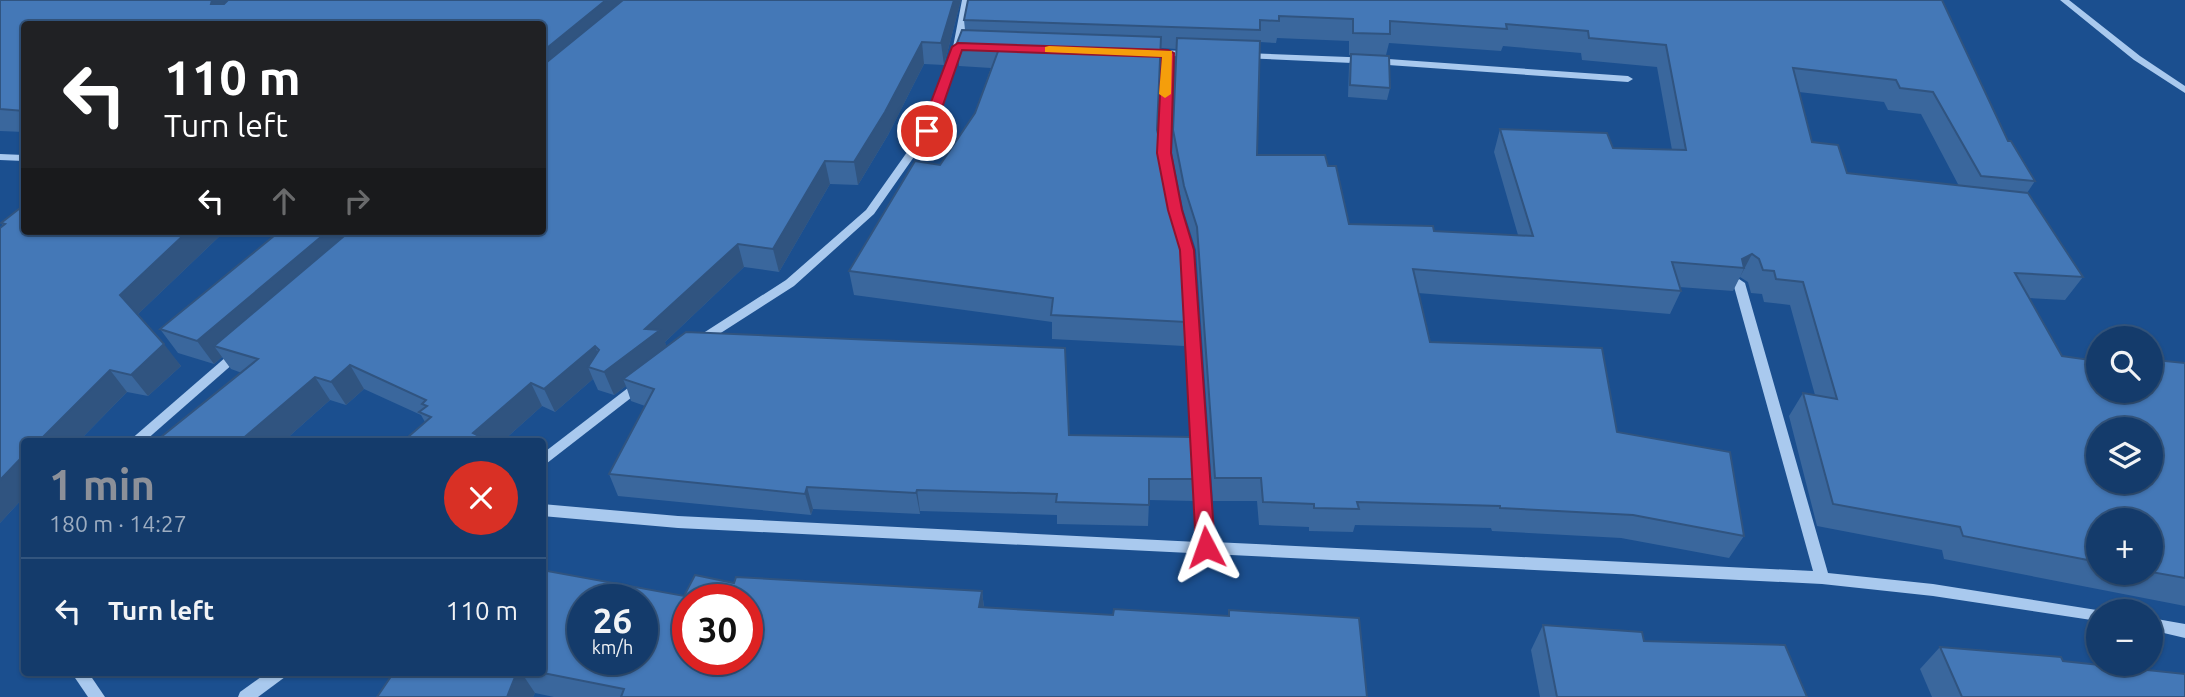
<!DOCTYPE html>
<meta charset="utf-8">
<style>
body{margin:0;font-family:Ubuntu,sans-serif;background:#214673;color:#f1f3f6;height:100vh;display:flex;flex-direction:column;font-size:26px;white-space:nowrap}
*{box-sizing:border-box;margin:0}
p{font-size:23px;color:#9dadc1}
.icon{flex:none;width:38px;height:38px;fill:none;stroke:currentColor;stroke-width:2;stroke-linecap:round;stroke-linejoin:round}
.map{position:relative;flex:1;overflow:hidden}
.details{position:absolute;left:21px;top:438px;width:525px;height:238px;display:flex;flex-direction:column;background:#143b6b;border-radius:7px;box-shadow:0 2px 5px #0004,0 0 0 2px #33557e}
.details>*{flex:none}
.banner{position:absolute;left:21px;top:21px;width:525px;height:214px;border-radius:7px;box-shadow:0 2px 5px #0004,0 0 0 2px #33557e;background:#202124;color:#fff;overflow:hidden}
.controls{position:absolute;left:2086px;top:326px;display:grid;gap:14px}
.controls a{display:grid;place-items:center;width:77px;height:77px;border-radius:50%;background:#143b6b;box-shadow:0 2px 5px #0004,0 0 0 2px #33557e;font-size:35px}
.speed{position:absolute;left:567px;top:584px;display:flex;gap:14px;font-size:35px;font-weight:700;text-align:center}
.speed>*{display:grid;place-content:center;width:91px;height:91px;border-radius:50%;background:#143b6b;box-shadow:0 2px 5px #0004,0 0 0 2px #33557e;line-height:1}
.speed small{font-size:18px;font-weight:400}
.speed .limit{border:10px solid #d22;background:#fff;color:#111}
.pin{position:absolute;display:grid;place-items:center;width:60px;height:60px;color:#fff;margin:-30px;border:4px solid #fff;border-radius:50%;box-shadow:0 2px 7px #0007}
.me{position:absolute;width:77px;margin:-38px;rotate:356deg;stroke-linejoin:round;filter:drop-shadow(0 0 5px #0008)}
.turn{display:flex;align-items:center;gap:24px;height:147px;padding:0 28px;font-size:32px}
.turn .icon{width:91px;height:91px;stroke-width:2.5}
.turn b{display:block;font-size:49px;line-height:60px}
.lanes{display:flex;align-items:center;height:66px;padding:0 28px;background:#0003;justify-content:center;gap:35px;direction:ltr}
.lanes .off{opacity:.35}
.round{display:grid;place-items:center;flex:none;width:74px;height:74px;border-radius:37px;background:#214673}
.headline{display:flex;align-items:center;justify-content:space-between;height:119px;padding:0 28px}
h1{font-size:42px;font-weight:700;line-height:52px;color:#8c9099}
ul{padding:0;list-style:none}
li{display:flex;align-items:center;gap:21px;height:105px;padding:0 28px;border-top:2px solid #33557e}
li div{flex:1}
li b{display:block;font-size:26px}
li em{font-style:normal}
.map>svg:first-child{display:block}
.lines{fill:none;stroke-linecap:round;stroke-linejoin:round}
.minor{fill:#a9c9ee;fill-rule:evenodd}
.wall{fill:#3a679d;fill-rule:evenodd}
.shaded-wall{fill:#305480}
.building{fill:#4478b7;stroke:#305480;stroke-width:2;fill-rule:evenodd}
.route{fill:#e11d48;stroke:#92132f;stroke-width:2}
.slow{fill:#f59e0b}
</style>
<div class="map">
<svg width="2185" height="697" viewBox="0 0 2185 697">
<rect width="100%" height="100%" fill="#1b4f8f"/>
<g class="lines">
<g class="minor">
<path d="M962,0H970L963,47L932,131L874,214L794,286L702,345H694L692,342L694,339L786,280L866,210L922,131L953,47Z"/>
<path d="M2060,0H2069L2140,56L2185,86V93L2134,60Z"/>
<path d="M1147,50L1192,51L1197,54L1192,57L1173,56L1169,153L1177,196L1172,199L1167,196L1159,153L1163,56L1144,55L1142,53Z"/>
<path d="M1245,53L1374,58L1628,76L1633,79L1628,82L1374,64L1242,58L1240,56Z"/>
<path d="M0,154L24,155V161L0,160Z"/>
<path d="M1176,211L1181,214L1193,260L1198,307L1204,438L1213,542L1813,571L1733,283L1739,279L1745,283L1828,573L1933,584L2103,611H2098V621L1933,596L1822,584L678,528L542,516V504L678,516L1198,542C1195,495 1191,448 1190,401C1188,338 1187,276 1171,214Z"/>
<path d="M238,349L242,350L244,353L242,356L145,441H129L234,350Z"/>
<path d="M641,379L645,381L647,384L645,387L542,467V454L637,381Z"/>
<path d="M2151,618L2185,624V638L2151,630Z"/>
<path d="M71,672H88L105,697H88Z"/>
<path d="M268,672H288L285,677L258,697H238L240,692Z"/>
</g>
</g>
<g class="wall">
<path d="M0,0H961L944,65L924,64L888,135L858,185L830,184L779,272L744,267L665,342L666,347L1069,435L1196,479L1194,501L1149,500L1148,526L1057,524V515L920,511V514L813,509L811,515L618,496L609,474L645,406L631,401L626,386L614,395L598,390L593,379L555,412L542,406L503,441H410L408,437L425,422L421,415L364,389L346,405L330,400L284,441H156L242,373L231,369L222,357L214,364L178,353L160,329L542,231V24H24V132L0,131Z"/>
<path d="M1942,0L2008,141L2035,181L2027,193L2083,277L2065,300L2029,298L2062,356L2151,390V365L2155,360L2185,363V606L1944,559L1942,550L1817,526L1789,416L1803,393L1815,395L1790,305L1764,302L1762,294L1751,293L1748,282L1740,277L1733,291L1679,287L1681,291L1670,314L1418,293L1430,342L1617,432L1744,536L1729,558L1621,538L1492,531L1491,528L1355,525L1353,532L1309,531V527L1259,525L1257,501H1213L1196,250L1183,209L1172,153L1176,49L1161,48L1157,130L1186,322L1184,346L1052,339V322L854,295L849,271L940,165L975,113L991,68L959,66L957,43L965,30L964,20ZM1277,38L1349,41V55H1351L1349,66L1348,97L1387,100L1390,88L1386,55L1389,43L1501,51L1503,46L1581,53L1582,60L1657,67L1672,150L1613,148L1500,129L1494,152L1518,235L1434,231L1349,224L1328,166L1257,155L1260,42L1276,43ZM1799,92L1884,102L1888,110L1921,114L1959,186L1847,173L1812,142ZM2098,520L2151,572H2098Z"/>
<path d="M24,205V231H225L137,315L181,366L148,396L127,392L79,441H24V497L0,523L3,226L1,223Z"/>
<path d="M734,583L982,591L984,607L1113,615L1228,616L1229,610L1367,697H554L535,693L533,697H377L394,672H542L684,596Z"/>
<path d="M1543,625L1644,641L1807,697H1540L1531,650Z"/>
<path d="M1940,647L2063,661L2185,697H1932L1920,669Z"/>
</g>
<g class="shaded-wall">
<path d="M212,0H246L223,22L211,4Z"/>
<path d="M606,0H638L542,81V52Z"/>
<path d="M954,0H961L944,65L941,43Z"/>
<path d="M922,42L924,64L888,135L858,185L854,162Z"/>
<path d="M825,161L830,184L779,272L773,249Z"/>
<path d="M188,231H225L136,316L120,295Z"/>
<path d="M328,231H368L214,346L222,357L214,364L197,341Z"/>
<path d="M738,244L744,267L665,342L669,353L623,379L626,386L614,395L604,372L645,329Z"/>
<path d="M1752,254L1740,277L1744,268L1742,259Z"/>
<path d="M164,344L181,366L148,396L131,375Z"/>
<path d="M595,346L604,369L588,367L593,379L555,412L544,389Z"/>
<path d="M350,365L364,389L346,405L331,382Z"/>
<path d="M110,370L127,392L79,441H39Z"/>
<path d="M315,377L330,400L284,441H240Z"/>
<path d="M531,383L542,406L503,441H474L473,433Z"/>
<path d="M24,455V497L0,523V480Z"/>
<path d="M807,487L813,509L811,515L805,494Z"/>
<path d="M917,490L920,511V514L916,493Z"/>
<path d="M982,591L985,617L979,607Z"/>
<path d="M517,672H521L535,693L533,697H507Z"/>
</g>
<g class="building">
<path d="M0,0H212L211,4H224L228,0H606L542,52V24H24V111L0,109Z"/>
<path d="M623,0H954L941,43L922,42L885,112L854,162L825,161L773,249L738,244L645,329L660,330L604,372L588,367L599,350L595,346L544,389L531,383L473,433L479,436L474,441H413L414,440L408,437L431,417L419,412L427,406L422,404L426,400L350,365L331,382L315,377L240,441H156L258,359L214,346L350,231H542V66Z"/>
<path d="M968,0H1942L2008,141H2011L2035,181L1981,176L1933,92L1900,88L1896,80L1793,68L1812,142L1838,145L1847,173L2028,193L2083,277L2015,273L2062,356L2098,361V390H2151V368L2162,370L2155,360L2185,363V578L2151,572V520H2098V562L1963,536L1960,527L1833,504L1803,393L1837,399L1803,282L1776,279L1774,271L1763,270L1759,259L1752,254L1742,259L1744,268L1672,262L1681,291L1413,269L1430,342L1602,348L1617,432L1730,452L1744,536L1633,515L1500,508V506L1357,502L1359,509L1314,508V504L1263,502L1261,478H1215L1197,227L1184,186L1173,130L1177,38L1260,41L1257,155H1325L1328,166H1336L1349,224L1433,226L1434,231L1533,236L1500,129L1607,133L1613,148L1686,150L1666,45L1589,38L1588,31L1506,24L1507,29L1390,21V34L1353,33V19L1279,16V21L1260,20V30L964,20ZM2098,429H2151V481H2098Z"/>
<path d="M962,30L1161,37L1157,130L1180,227L1186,322L1051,315L1053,298L849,271L915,161L940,165L975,113L1000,46L957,43Z"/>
<path d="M1351,54L1389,56L1390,88L1350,85Z"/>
<path d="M24,205V231H188L120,295L164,344L131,375L110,370L39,441H24V455L0,480V228L5,224L1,223Z"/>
<path d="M280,231H328L197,341L160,329Z"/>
<path d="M686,332L1065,348L1069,435L1193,437L1196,479H1149V505L1056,502L1057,494L917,490L916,493L807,487L805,494L609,474L654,389L623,379Z"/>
<path d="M542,570L684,596L695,575L734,583L736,577L982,591L979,607L1113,615L1114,609L1229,616V610L1359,618L1367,697H621L624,689L538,672H542ZM583,600H642V660H583ZM688,600H747V660H688Z"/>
<path d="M1543,625L1642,632L1644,641L1785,645L1807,697H1557Z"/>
<path d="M1940,647L2061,657L2063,661L2185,674V697H1962Z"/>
<path d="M394,672H517L507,697H377Z"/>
</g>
<path class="route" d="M958,43L1168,50L1174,53L1171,153L1182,210L1194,250L1215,547L1212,552L1206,555L1199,552L1196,547L1180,250L1168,210L1157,153L1162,57L962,50L934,131L932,134H922L920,131L952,47Z"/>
<path class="slow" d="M1049,46L1172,51L1171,94L1165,98L1159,94L1162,57L1045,52V47Z"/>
</svg>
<div class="controls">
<a><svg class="icon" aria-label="search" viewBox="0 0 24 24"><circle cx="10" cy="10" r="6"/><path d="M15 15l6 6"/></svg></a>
<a><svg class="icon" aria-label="layers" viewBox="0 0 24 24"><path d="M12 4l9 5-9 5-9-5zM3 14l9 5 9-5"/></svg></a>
<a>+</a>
<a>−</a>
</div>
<div class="speed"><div>26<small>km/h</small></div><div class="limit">30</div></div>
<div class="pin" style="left:927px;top:131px;background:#d93025"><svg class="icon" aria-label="arrive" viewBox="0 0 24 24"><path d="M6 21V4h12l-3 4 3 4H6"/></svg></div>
<svg class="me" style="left:1206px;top:547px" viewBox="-20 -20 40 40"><path d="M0-17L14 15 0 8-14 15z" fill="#e11d48" stroke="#fff" stroke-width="4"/></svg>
<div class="banner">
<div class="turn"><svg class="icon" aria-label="left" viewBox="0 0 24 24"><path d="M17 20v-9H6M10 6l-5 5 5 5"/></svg><div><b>110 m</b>Turn left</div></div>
<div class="lanes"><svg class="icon" aria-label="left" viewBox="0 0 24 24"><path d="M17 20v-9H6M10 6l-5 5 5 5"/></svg><svg class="icon off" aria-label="ahead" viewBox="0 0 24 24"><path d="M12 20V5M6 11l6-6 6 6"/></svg><svg class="icon off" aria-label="right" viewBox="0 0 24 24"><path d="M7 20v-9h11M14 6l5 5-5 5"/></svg></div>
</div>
<section class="details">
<div class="headline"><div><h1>1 min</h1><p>180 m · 14:27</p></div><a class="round" style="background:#d93025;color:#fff"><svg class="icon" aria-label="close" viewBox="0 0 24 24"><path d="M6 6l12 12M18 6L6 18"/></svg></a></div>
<ul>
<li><svg class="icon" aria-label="left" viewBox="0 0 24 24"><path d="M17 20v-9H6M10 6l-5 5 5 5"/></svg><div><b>Turn left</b></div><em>110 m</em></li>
</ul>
</section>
</div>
